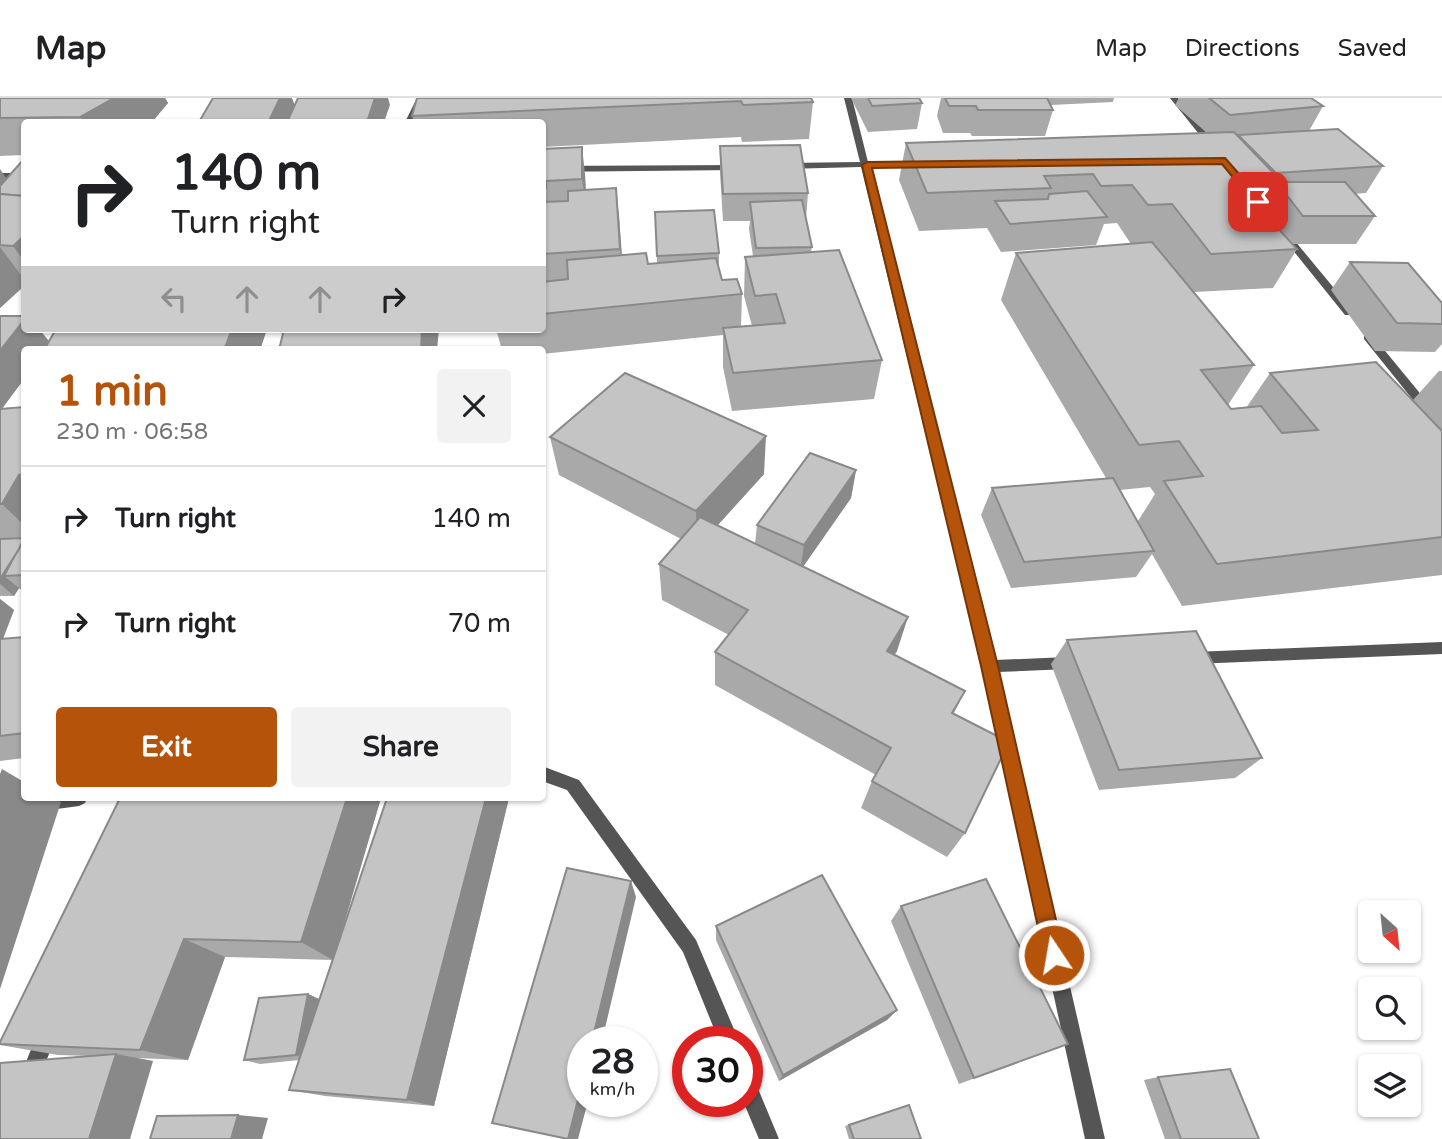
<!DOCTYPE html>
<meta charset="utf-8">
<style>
body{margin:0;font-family:"Varela Round",sans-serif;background:#f2f2f2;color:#202124;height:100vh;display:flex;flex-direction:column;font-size:26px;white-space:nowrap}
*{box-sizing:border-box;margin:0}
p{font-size:23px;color:#757577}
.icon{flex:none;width:38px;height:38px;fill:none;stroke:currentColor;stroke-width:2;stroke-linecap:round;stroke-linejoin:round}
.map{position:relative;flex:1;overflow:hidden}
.side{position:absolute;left:21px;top:248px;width:525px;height:455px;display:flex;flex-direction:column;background:#fff;border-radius:7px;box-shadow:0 2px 5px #0004}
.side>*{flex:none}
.top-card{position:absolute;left:21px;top:21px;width:525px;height:214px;border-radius:7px;box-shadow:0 2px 5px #0004;background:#fff;color:#202124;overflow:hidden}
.needle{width:46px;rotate:153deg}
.buttons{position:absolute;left:1358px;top:802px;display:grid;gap:14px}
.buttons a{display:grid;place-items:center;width:63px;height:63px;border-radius:7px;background:#fff;box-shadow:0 2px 5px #0004;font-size:35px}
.speed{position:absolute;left:567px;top:928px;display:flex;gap:14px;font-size:35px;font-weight:700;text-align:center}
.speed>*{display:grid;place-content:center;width:91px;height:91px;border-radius:50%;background:#fff;box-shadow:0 2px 5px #0004;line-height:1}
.speed small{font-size:18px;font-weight:400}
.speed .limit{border:10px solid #d22;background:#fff;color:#111}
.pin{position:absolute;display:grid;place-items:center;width:60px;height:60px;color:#fff;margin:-30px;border-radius:14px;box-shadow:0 4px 10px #0006}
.me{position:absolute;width:77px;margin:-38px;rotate:348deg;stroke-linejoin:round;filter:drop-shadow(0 0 5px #0008)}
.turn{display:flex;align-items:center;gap:24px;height:147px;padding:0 35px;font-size:32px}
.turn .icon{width:91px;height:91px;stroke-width:2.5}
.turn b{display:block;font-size:49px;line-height:60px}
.lanes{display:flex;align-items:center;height:66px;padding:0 35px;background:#0003;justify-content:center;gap:35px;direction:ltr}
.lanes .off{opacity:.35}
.round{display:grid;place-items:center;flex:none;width:74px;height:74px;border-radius:7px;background:#f2f2f2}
.overview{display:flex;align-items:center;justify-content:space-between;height:119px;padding:0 35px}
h1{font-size:42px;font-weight:700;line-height:52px;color:#b45309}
.primary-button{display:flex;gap:14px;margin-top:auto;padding:14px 35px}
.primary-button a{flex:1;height:80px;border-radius:7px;background:#b45309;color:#fff;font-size:28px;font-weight:700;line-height:80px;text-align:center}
.primary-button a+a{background:#f2f2f2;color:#202124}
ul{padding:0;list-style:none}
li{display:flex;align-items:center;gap:21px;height:105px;padding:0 35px;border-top:2px solid #e0e0e0}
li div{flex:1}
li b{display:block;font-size:26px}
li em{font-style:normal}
header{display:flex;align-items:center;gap:42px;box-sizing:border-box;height:98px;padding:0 35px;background:#fff;border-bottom:2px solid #e0e0e0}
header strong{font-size:33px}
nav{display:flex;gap:38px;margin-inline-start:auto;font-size:24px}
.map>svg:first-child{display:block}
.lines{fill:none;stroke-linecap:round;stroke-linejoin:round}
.street{fill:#555;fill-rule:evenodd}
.wall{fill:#a9a9a9;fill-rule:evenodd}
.shaded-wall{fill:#898989}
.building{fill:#c4c4c4;stroke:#898989;stroke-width:2}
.route{fill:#b45309;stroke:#753606;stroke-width:2}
</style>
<header>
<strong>Map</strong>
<nav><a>Map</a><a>Directions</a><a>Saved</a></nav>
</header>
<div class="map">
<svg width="1442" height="1041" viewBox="0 0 1442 1041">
<rect width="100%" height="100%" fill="#fff"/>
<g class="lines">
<g class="street">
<path d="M417,0H425L413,24H405Z"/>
<path d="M844,0H852L868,64L919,63L923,66L919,69H869L995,562L1068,559L1073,561L1075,565L1073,569L1068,571L998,574L1105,1041H1085L982,568L861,69L785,71L781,68L785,65L860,64Z"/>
<path d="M1170,0H1178L1217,47V51H1211Z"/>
<path d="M740,67V71L737,72L542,74V68Z"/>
<path d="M0,75H24V80L0,81Z"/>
<path d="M1279,131H1285L1353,213V217H1345L1279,135Z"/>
<path d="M1368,236L1372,237L1442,322V334L1438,333L1364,241V237Z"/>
<path d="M1442,544V556L1194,566L1189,564L1187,560L1189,556L1194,554Z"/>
<path d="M542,668L579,682L696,842L739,943H719L683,854L567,692L542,683Z"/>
<path d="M36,700H87L85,705L79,708L42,713L36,710L34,705Z"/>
<path d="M47,926L54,929L57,936L37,986L30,989L23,986L20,979L40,929Z"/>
<path d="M747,978L754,981L779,1041H759L743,1003H747Z"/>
</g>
</g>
<g class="wall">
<path d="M0,0H165L168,5L152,24H24V57L0,58Z"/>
<path d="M811,0L813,4L809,41L742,44L741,39L542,49V24H414L412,18Z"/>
<path d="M851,0H919L922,5L917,31L868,34Z"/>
<path d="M941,0H1114L1113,4L1051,7L1053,12L1045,38H972L970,35H943L937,18Z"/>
<path d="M1179,0H1311L1323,8L1309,33L1383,68L1366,95L1355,96L1375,118L1356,146H1292L1297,151L1273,190L1194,194L1254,267L1228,307L1231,311L1246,310L1270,275L1413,302L1439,273H1442V477L1182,508L1152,456L1136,479L1011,490L981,417L992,390L1106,380L1001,202L1016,155L1131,146L1117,125L1104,126L1096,147L1001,154L987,130L919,133L899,82L906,45L1207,35L1175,7ZM1152,145H1154L1167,163ZM1150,389L1155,396L1138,423L1120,392Z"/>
<path d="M720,48L808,95L806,121L812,149L811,154L882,262L874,301L732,313L723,269V237L542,256V252H502L496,231H542V51L585,76L586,92L619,118L622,157L648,166L657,165L655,114L719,155V172L722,182L742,196L741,229L752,228L744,198L745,159L753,158L749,131L750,123H723L720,75Z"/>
<path d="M24,61V188L0,210V88Z"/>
<path d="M1350,164L1442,205V246L1435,254L1375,253L1331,192Z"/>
<path d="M0,218L24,231H39L49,243L267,231L260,252H24V281L2,311L24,309V495L19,490L14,498H0Z"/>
<path d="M550,339L764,376L717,428L755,446L757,427L856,372L851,400L803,469L897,553L894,557L965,593L954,615L965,735L947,759L861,710L872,683L876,677L715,587V554L729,537L662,502L659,466L681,441L559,377Z"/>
<path d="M0,501L14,512L3,541L24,539V660L0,663Z"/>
<path d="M1067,542L1262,660L1235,680L1099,692L1051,566Z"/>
<path d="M381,700L339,844L387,700H509L434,1008L325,998L289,992L299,962L260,966L244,962L308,896L319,901L332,862L225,859L188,962L135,960L153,963L91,958L58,957L0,947Z"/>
<path d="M901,808L1068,946L959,986L891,823Z"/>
<path d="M716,828L897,912L887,922L779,983L716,842Z"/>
<path d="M1158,979L1259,1041H1165L1144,982Z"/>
<path d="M909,1007L921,1041H849L845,1028Z"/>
</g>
<g class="shaded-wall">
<path d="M114,0H165L168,5L152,24H84L80,19Z"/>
<path d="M280,0H292L297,13L292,24H270L269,23Z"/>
<path d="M375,0H388L390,7L384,24H367Z"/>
<path d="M582,49L585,76L586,109L582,81Z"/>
<path d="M0,71L6,80L0,88Z"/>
<path d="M616,90L619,118L623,179L620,151Z"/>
<path d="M24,138V163L13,148Z"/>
<path d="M0,149L24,181V188L0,210Z"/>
<path d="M24,222V231H39L51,246L46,252H24V281L0,313V253Z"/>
<path d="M232,231H267L260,252H224Z"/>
<path d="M422,231H439L437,252H421Z"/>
<path d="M766,338L764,376L697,450L696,413Z"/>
<path d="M856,372L851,400L800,473L804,447Z"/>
<path d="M19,377L24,382V427L2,406Z"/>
<path d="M24,442L4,478L19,490L14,498L0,486V481Z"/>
<path d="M0,501L14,512L0,548Z"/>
<path d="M908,519L897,553L876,586L887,553Z"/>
<path d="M2,671L24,684V700H54L61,704L0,891V676Z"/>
<path d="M347,700H381L333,862L301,844Z"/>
<path d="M486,700H509L434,1008L407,1002Z"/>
<path d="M631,783L636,799L602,943H592Z"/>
<path d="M184,841L225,859L188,962L140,952Z"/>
<path d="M308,896L321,902L310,961L296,957Z"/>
<path d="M897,912L887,922L779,983L783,977Z"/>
<path d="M116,956L153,963L130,1041H89Z"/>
<path d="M583,982V1003H588L578,1041H568Z"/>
<path d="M238,1017L268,1020L262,1041H231Z"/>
</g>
<g class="building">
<path d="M0,0H114L80,19L0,20Z"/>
<path d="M213,0H280L269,23L199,24Z"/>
<path d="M298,0H375L367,24H287Z"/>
<path d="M417,0H811L813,4L743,7L741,3L412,18Z"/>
<path d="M868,0H919L922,5L872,8Z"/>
<path d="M945,0H1047L1053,12H978L976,8H949Z"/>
<path d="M1209,0H1311L1323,8L1230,17Z"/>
<path d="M1338,31L1383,68L1276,75L1238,37Z"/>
<path d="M1234,34L1280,82L1234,83L1297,151L1211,156L1172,106L1148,107L1132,87L1101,88L1093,76L1044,78L1051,90L927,95L906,45Z"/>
<path d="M800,47L808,95L723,96L720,48Z"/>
<path d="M582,49V81L546,83V90H542V51Z"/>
<path d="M24,61V98L0,96V88Z"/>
<path d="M1279,84H1345L1375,118H1303L1278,86Z"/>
<path d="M616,90L620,151L542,156V104L568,103V93Z"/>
<path d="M1087,93L1107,119L1010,126L995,103L1048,101L1049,96Z"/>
<path d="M0,96L24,98V138L13,148L0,147Z"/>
<path d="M802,102L812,149L756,150L750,104Z"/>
<path d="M714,112L719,155L657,158L655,114Z"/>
<path d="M1152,144L1254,267L1201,272L1231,311L1261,308L1282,335L1318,332L1270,275L1376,264L1442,333V439L1217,466L1164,383L1203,378L1179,343L1139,347L1016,155Z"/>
<path d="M839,152L882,262L733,275L723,230L785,225L776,196L755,198L745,159Z"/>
<path d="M646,155L648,166L716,160L722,182L737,181L742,196L542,216V184L568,181L567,162Z"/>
<path d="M1350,164L1408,165L1442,205V226L1397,225Z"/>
<path d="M0,218H24V222L0,253Z"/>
<path d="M56,231H232L224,252H44Z"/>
<path d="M284,231H422L421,252H279Z"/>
<path d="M625,275L766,338L696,413L550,339Z"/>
<path d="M24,309V376L19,377L2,406H0V311Z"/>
<path d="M810,355L856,372L804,447L757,427Z"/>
<path d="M1113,380L1154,453L1024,464L992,390Z"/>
<path d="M700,419L908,519L887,553L965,593L952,615L1009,644L965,735L872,683L891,650L715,554L748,512L659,466Z"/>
<path d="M24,440V477L4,478Z"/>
<path d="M24,440L19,451L0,481V441Z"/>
<path d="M1196,533L1262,660L1119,672L1067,542Z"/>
<path d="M24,539V635L0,638V541Z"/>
<path d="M120,700H347L301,844L184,841L140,952L0,946V944Z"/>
<path d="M387,700H486L407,1002L289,992Z"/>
<path d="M567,770L631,783L592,943H583V982L568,1041L492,1025Z"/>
<path d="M822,777L897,912L783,977L716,828Z"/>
<path d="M986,781L1068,946L974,980L901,808Z"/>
<path d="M308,896L296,957L244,962L259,900Z"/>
<path d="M116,956L89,1041H0V965Z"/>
<path d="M1230,971L1259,1041H1181L1158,979Z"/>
<path d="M909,1007L921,1041H854L849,1027Z"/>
<path d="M238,1017L231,1041H150L157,1018Z"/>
</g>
<path class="route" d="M1225,60L1262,102V106H1255L1222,66L872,70L998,568L1064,857L1061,864L1054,867L1047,864L1044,857L981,568L862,67L867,64Z"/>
</svg>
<div class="buttons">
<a><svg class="needle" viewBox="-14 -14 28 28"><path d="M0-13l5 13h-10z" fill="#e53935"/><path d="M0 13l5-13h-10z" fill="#757577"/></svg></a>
<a><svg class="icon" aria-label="search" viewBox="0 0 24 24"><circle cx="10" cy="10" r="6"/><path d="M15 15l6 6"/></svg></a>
<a><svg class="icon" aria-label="layers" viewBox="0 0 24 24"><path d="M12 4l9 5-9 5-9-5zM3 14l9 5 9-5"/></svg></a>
</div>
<div class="speed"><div>28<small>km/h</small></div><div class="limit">30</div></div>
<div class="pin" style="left:1258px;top:104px;background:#d93025"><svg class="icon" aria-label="arrive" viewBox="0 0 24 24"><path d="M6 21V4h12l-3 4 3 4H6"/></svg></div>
<svg class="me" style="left:1054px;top:857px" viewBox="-20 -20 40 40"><circle r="17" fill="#b45309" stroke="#fff" stroke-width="3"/><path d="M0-11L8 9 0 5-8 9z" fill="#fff"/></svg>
<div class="top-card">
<div class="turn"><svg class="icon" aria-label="right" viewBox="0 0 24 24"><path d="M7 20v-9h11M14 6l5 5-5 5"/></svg><div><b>140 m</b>Turn right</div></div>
<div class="lanes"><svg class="icon off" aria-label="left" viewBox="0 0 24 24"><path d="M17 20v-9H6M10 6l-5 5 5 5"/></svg><svg class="icon off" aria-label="ahead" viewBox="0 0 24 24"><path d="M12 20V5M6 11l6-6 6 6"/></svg><svg class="icon off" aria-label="ahead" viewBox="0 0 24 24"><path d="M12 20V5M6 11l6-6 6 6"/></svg><svg class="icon" aria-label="right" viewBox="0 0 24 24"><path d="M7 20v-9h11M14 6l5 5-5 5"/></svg></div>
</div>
<section class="side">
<div class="overview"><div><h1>1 min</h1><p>230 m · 06:58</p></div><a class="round"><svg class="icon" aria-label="close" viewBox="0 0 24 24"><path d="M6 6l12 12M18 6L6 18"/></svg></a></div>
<ul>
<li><svg class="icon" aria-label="right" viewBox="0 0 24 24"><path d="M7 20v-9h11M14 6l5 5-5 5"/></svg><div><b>Turn right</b></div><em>140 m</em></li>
<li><svg class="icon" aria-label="right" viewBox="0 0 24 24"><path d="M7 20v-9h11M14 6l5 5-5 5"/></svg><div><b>Turn right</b></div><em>70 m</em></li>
</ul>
<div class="primary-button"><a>Exit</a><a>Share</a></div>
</section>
</div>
